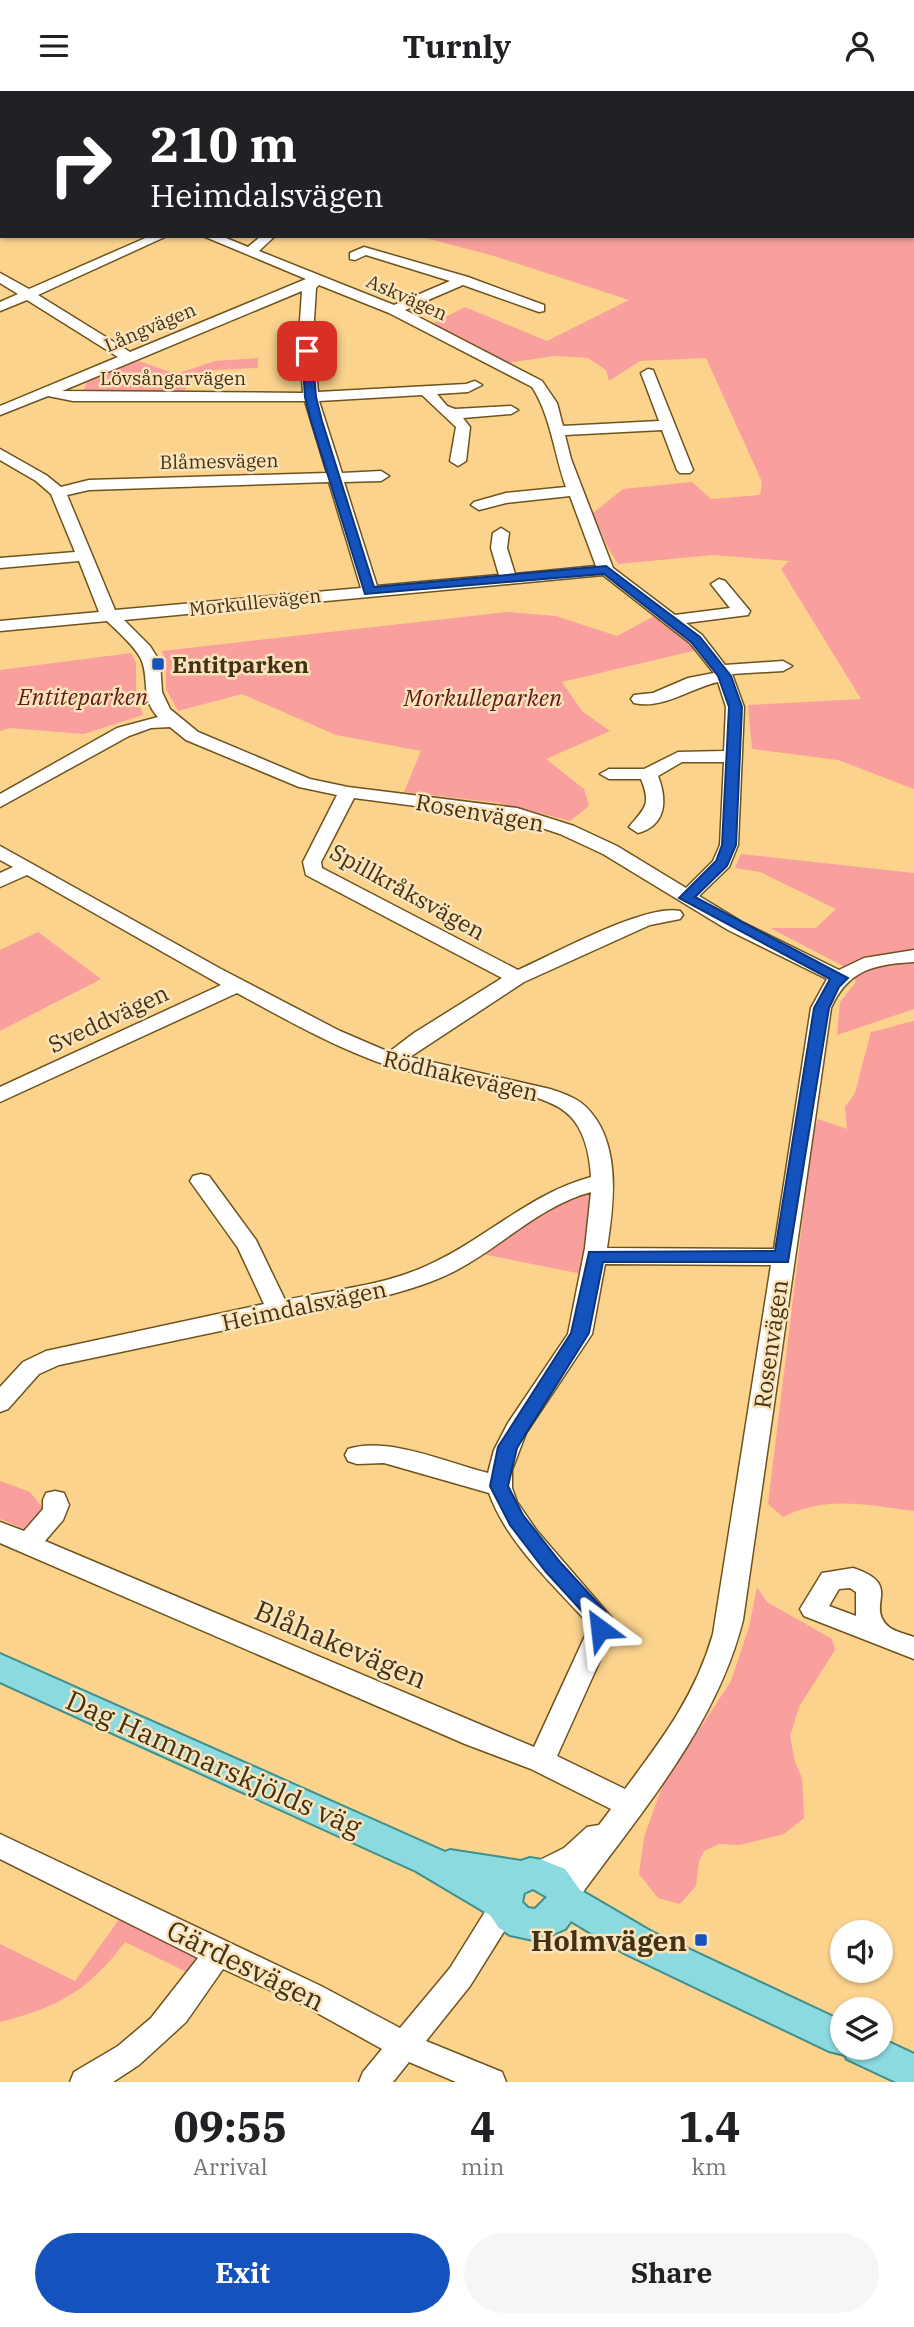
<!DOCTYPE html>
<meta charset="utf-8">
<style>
body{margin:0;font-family:"IBM Plex Serif",serif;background:#f6f6f6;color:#202124;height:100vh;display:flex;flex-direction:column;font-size:26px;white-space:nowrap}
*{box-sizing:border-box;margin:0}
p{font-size:23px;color:#757577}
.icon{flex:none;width:38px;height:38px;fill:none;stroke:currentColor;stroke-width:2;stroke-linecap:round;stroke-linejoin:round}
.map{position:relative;height:1991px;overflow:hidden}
.side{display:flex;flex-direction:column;background:#fff;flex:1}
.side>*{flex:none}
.top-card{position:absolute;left:0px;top:0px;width:915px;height:147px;box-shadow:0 2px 5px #0004;background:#202124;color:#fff;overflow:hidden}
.buttons{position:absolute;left:830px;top:1829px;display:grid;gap:14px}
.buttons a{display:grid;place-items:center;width:63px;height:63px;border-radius:50%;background:#fff;box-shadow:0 2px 5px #0004;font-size:35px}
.pin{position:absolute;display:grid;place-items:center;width:60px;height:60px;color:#fff;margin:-30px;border-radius:14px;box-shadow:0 4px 10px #0006}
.me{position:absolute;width:77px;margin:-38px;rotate:330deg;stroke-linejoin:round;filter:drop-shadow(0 0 5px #0008)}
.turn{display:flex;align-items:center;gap:24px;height:147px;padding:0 35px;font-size:32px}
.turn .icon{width:91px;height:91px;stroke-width:2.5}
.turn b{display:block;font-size:49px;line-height:60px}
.eta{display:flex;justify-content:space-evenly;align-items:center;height:119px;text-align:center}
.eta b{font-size:42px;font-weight:700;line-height:49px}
.action{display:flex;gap:14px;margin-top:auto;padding:14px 35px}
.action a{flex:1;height:80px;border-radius:42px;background:#1452be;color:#fff;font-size:28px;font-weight:700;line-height:80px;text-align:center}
.action a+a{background:#f6f6f6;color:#202124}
header{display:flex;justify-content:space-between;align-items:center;height:91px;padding:0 35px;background:#fff;font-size:32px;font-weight:700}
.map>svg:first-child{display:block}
.green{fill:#f99f9e}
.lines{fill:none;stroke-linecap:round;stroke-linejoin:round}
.minor-casing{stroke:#6e531d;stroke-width:3}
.major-casing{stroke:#3f8f8a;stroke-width:4}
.minor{fill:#fff;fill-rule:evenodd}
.major{fill:#8bdadf;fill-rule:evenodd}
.route{fill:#1452be;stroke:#0d357c;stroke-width:2}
.poi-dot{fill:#1452be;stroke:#fbe3ba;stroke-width:2.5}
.labels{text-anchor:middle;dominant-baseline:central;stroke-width:5;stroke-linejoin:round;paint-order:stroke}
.far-street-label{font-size:19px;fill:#423215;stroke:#fbe3ba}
.poi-label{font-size:23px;font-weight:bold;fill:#423215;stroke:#fbe3ba;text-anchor:start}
.park-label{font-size:23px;font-style:italic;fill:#60171c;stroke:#fbe3ba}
.street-label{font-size:23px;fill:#423215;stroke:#fbe3ba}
.near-street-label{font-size:28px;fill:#423215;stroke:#fbe3ba}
.near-poi-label{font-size:28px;font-weight:bold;fill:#423215;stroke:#fbe3ba;text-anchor:end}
</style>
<header><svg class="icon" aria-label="menu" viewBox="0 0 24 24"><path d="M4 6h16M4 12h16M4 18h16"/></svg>Turnly<svg class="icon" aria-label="person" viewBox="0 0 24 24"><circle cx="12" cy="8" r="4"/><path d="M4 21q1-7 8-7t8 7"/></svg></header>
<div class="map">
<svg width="914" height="1991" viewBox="0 0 914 1991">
<rect width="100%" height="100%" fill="#fbd38d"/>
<g class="green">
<path d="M0,0H914V698L838,669L752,658L748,614L861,608L781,478L789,470L713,464L618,473L607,455L593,422L623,398L692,391L711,408L760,404L762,391L706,267L640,270L609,290L606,279L588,267L555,265L499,273L428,235L465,216L547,250L629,209L494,165L418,145H914V2H2L0,34Z"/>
<path d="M258,267V277L213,279L190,284L185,300L83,302L87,290L139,270L176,283L215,270Z"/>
<path d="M507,521L556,525L617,545L656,524L697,559L562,591L582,620L610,640L546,668L584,698L589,715L570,730L499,712L404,701L421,660L336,644L242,603L178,620L166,598V572L162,560Z"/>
<path d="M131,562L136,572V604L143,624L84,643L10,637L0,640V579Z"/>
<path d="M741,763L914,782V918L837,944L840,911L856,891L845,876L770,837H816L836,818L760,781L735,777Z"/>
<path d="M38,841L101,888L0,940V859Z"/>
<path d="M914,930V1420C867,1414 826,1404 783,1426L768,1413L813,1043L818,1028L847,1038L845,1016L855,1002L871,941C887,938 899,933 914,930Z"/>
<path d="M595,1097L582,1183L482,1163L559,1111Z"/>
<path d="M0,1390L30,1401L43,1417L24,1438L0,1428Z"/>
<path d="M757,1496L767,1511L832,1548L835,1559L799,1616L790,1645L795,1671L802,1687L804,1727L784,1743L739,1754L719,1753L704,1760L699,1770L696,1795L680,1813L658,1807L639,1783L644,1746L668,1679L699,1639L731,1590L749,1536Z"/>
<path d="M128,1816L218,1862L201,1888L125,1851C88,1900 59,1916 0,1931V1853L75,1890Z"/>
</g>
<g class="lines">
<g class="minor-casing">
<g id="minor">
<rect x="0" y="124" width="2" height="8"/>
<path d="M150,145H167L38,204L130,261L306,188L203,145H221L248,156L261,145H275L259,160L394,214L450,190L366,164L355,169L350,168V162L364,156L468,186L544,214V220L539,221L463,194L405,219L542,290L557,312L563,335L659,330L641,282L648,278L653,279L693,379L690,382H680L677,379L662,339L565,344L571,368L613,477L675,524L730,517L711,493L719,488L725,490L750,520L748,524L686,532L702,544L725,574L783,570L792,575L783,580L732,583L744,616L738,754L729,776L699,805L742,831L839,879L864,867L914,859V871C874,873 848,879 831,917L743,1529C716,1637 639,1723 575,1812L565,1815L555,1812L551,1803L561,1786L540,1795L530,1792L526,1783L530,1774L564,1757L587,1736L599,1734L611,1718L531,1678L465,1653L0,1452V1431L24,1440L43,1418V1409L46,1402L55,1400L64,1402L69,1414L63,1429L45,1450L534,1656L585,1545L586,1530C551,1491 507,1452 489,1402L384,1372L357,1373L348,1370L345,1364L348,1358C388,1345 448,1372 488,1382L494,1359L508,1332L568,1243L585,1157L591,1101C543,1114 506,1151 464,1175C437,1191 407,1199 377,1207L59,1274L39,1283L8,1318L0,1321V1296L23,1271L46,1260L264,1213L238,1157L190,1090L193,1085L201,1083L209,1085L256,1149L285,1209C332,1199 382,1195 426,1175C484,1150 528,1103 591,1086C590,1066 585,1041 571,1026C555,1009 524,1003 502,998C464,990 423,986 386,974C334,956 285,928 237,902L0,1011V996L221,894L27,784L0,796V782L13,776L0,769V755L221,878L340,940L389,961L414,942L502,887L306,784L303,771L337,704L299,696L186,649L170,636L151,637L129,645L0,716V703L117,637L158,626C140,607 150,588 141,568C134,554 118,541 107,530L0,540V530L99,521L79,470L0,477V467L75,461L51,403L36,390L0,369V358L46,384L61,396L89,389L327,382L305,310H73L48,305L0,324V315L118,266L27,209L0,220V211L18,203L0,192V182L29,198ZM319,194L389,222L532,296C551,325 554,363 566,396L506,402L474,411L471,414L479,419L506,412L570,405L596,475L515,483L507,457L509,442L501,437L493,442L491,457L499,484L377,495L344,391L381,390L389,385L381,380L342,382L319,310L422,304L456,336L450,370L458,375L466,370L470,336L463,327L511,323L518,319L511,315L455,318L447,315L437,303L468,301L482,294L475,290L466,293L318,301L313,245L316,197ZM302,200L299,245L303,302L62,300ZM329,391L361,497L115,519L67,404L89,399ZM603,484L690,552L714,582L688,587L653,602L634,604L631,608L634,612C662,619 691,597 718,591L726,616L724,660L678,661L644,678H609L600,683L609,688H641C652,715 644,717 629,736L638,742C667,734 667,708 658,685L682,671H724L720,754L713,770L686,797L617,755L574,735L517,717L348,696L310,688L198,641L170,618L162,601L160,571L150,555L124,529ZM354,707L515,728L560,743L603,763L728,839L827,888L811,917L774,1158L607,1157C614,1112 622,1050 585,1015C575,1006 562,1002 550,998L410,966L524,891L650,834L680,828L683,824L680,820C646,812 552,864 518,879L322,777L321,771ZM605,1173L771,1174L713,1543C695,1605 663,1647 625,1698L557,1665L611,1545L612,1527L537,1440L517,1411L512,1397V1379L526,1342L592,1243Z"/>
<path d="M853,1477C905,1494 864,1514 889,1536C895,1541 906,1543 914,1546V1568L804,1525L800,1518L822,1482ZM850,1497L856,1501V1525L829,1515L839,1498Z"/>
<path d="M0,1743L321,1895L400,1937L450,1877L493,1808L503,1804L513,1808L517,1817L513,1826L470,1895L426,1950L502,1981L506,1991H456L409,1971L393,1991H359L363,1981L382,1958L301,1913L223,1878L186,1931L139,1974L113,1991H70L74,1981L118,1955L151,1927L198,1867L0,1768Z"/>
</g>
</g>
<g class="major-casing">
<path id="major" d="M0,1563L445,1761L450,1759L521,1770L530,1767L542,1769L565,1778L580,1799L652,1841L842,1930V1956H880V1947L914,1963V1991H896L847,1968L845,1964L829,1960L626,1863L571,1830L565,1838L538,1850L510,1844L499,1837L490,1824L416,1780L0,1591ZM533,1798L547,1806L535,1818L528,1817L522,1811L524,1802Z"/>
</g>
<use href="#minor" class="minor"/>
<use href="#major" class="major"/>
</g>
<path class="route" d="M307,256L312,260L316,306L322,330L374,496L606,475L700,546L731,585L742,616L736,754L727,775L695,806L848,887L839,896L829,917L788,1171H603L589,1242L517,1357L508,1395L523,1424L560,1471L606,1521L610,1538L607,1544L600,1546L593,1544L590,1529L546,1481L510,1434L490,1395L498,1356L571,1242L589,1161L775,1160L814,917L830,888L679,807L716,770L722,754L729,616L718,585L691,551L604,483L365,503L311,330L305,306L302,260Z"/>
<g class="poi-dot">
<rect x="151" y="566" width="14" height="14" rx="3.5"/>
<rect x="694" y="1842" width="14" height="14" rx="3.5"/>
</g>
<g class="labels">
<g class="far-street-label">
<text transform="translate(407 206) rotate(24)">Askvägen</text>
<text transform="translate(150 236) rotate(-23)">Långvägen</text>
<text x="173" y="287">Lövsångarvägen</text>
<text transform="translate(219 370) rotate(-1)">Blåmesvägen</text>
<text transform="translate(255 511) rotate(-6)">Morkullevägen</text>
</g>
<g class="poi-label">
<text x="172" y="573">Entitparken</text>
</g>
<g class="park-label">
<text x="83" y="605">Entiteparken</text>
<text x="483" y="606">Morkulleparken</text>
</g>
<g class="street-label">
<text transform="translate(480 721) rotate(10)">Rosenvägen</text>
<text transform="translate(408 800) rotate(29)">Spillkråksvägen</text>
<text transform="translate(108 927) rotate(-25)">Sveddvägen</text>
<text transform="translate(461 984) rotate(13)">Rödhakevägen</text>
<text transform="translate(304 1214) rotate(-12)">Heimdalsvägen</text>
<text transform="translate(770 1253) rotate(-82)">Rosenvägen</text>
</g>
<g class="near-street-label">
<text transform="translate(341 1553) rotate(23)">Blåhakevägen</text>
<text transform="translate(214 1672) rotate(24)">Dag Hammarskjölds väg</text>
<text transform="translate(246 1874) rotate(26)">Gärdesvägen</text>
</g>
<g class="near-poi-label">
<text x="687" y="1849">Holmvägen</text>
</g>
</g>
</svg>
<div class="buttons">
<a><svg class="icon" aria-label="sound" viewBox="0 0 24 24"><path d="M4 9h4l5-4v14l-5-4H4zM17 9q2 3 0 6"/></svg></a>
<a><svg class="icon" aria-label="layers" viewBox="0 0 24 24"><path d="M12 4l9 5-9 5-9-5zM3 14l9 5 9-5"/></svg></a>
</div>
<div class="pin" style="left:307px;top:260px;background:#d93025"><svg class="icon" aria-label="arrive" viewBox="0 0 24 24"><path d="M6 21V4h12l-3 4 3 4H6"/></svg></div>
<svg class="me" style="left:600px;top:1538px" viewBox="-20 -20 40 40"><path d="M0-17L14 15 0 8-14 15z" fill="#1452be" stroke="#fff" stroke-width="4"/></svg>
<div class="top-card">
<div class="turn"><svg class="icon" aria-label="right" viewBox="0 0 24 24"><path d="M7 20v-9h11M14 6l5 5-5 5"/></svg><div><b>210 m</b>Heimdalsvägen</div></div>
</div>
</div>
<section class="side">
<div class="eta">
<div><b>09:55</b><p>Arrival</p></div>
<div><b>4</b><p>min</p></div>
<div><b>1.4</b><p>km</p></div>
</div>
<div class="action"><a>Exit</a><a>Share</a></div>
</section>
